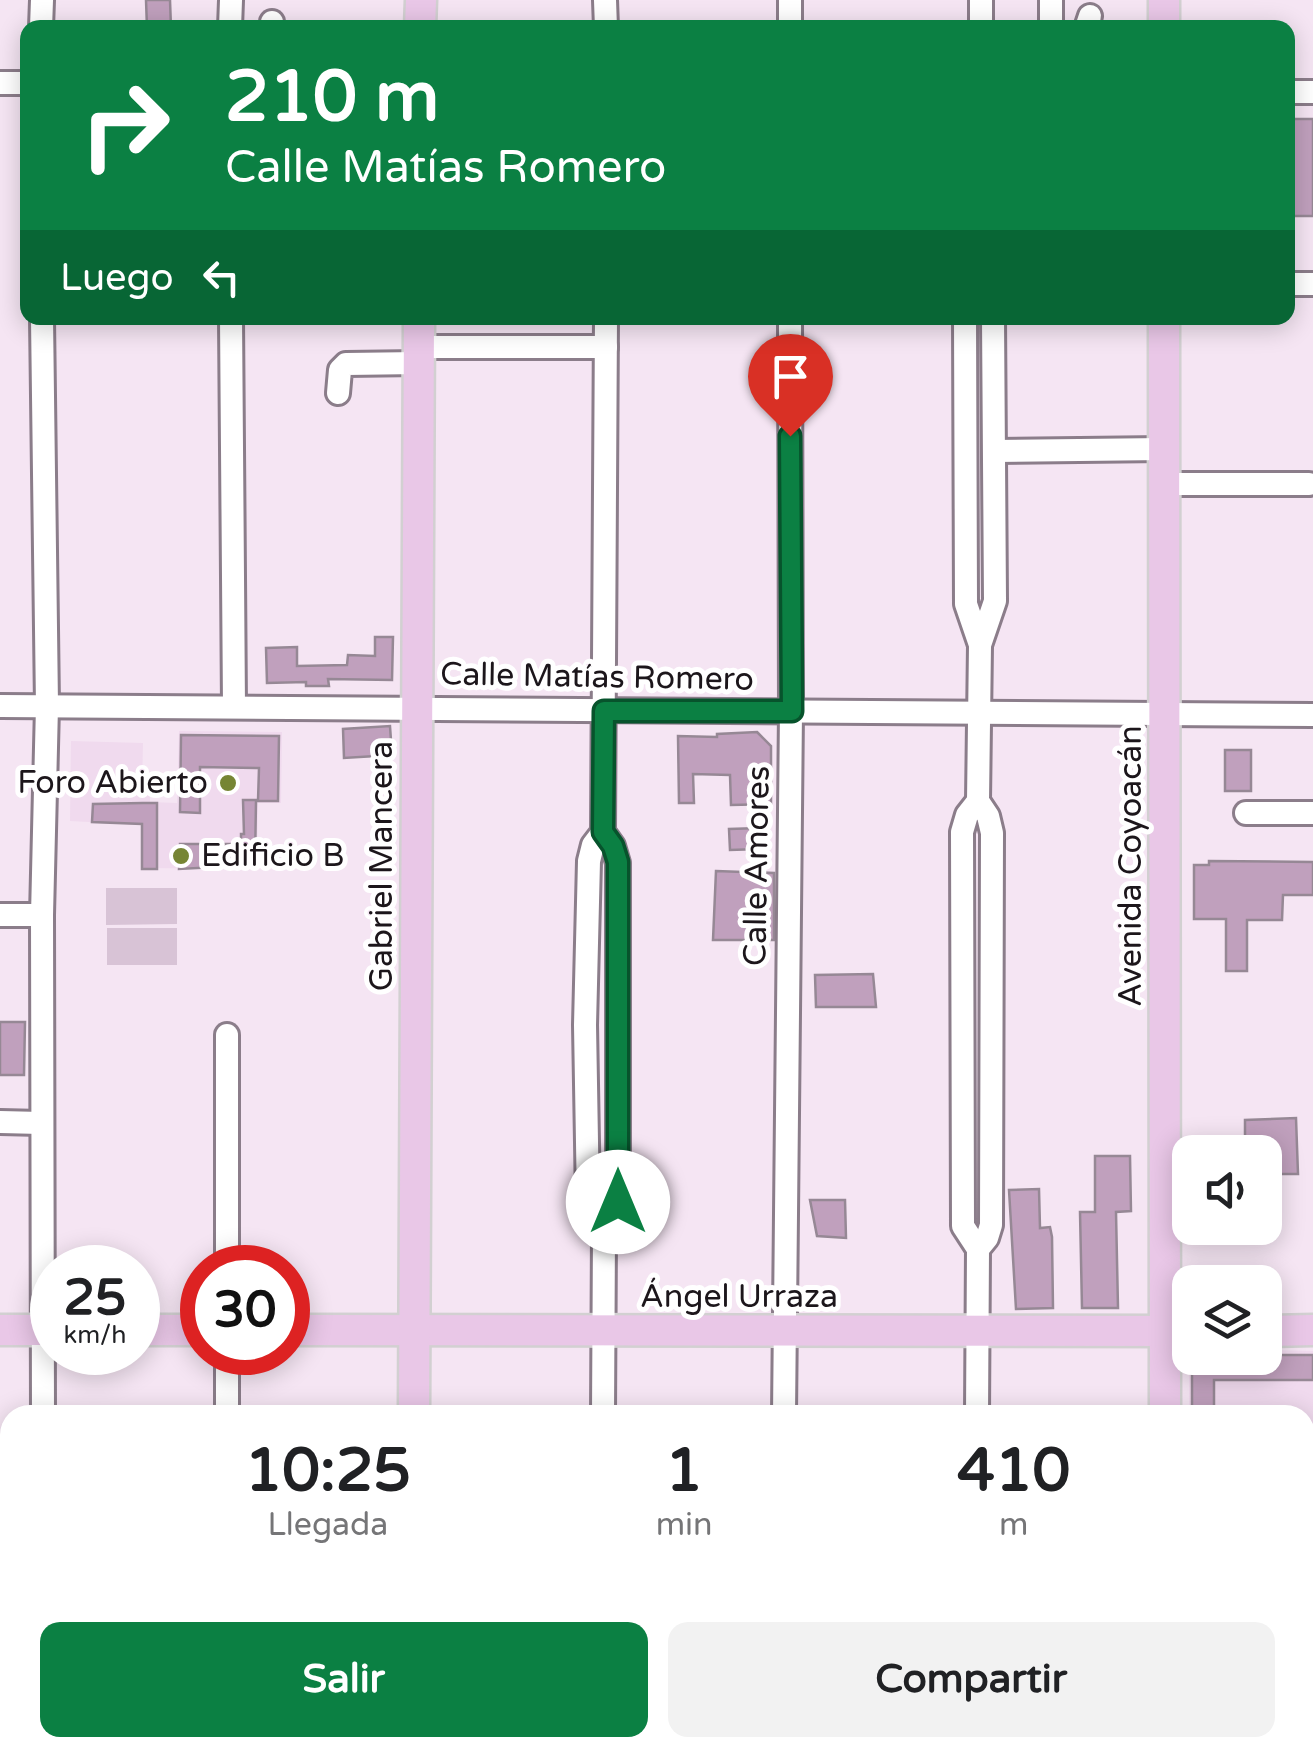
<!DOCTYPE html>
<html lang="es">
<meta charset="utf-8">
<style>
body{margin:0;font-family:"Varela Round",sans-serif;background:#f2f2f2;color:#202124;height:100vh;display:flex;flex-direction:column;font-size:38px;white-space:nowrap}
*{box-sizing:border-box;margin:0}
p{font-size:32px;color:#757577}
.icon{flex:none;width:55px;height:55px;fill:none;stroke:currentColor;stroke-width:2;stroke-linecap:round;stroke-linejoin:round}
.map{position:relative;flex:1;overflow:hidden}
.drawer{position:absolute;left:0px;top:1405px;width:1315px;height:352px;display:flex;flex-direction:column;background:#fff;border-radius:30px 30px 0 0;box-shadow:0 5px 25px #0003}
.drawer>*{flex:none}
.hud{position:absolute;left:20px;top:20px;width:1275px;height:305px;border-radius:20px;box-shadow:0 5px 25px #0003;background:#0b8043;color:#fff;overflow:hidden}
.fabs{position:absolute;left:1172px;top:1135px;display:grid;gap:20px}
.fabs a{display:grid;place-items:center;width:110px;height:110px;border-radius:20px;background:#fff;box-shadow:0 5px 25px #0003;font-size:50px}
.speed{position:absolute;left:30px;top:1245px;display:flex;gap:20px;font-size:50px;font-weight:700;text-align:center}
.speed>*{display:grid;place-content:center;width:130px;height:130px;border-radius:50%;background:#fff;box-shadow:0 5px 25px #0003;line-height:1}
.speed small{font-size:25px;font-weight:400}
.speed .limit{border:15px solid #d22;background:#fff;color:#111}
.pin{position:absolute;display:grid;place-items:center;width:85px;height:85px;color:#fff;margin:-102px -42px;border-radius:50% 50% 50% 0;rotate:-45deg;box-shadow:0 0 10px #0007}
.pin .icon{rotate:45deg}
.me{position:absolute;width:110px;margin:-55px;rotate:0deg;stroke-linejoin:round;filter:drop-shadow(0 0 8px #0008)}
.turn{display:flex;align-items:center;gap:35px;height:210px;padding:0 40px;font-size:45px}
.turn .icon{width:130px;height:130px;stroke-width:2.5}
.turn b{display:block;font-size:70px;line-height:85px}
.then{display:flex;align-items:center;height:95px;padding:0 40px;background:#0003;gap:20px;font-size:38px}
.eta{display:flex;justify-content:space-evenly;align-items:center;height:170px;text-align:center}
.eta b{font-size:60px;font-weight:700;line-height:70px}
.action{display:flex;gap:20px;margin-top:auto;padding:20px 40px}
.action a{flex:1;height:115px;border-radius:20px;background:#0b8043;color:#fff;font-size:40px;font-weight:700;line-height:115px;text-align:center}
.action a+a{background:#f2f2f2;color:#202124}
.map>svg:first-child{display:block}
.built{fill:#f0daee}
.green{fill:#d8c3d6}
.building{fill:#c0a0bd;stroke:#968895;stroke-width:2.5}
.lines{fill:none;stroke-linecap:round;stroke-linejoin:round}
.minor-casing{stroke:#8b7d8a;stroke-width:28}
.major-casing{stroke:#d2d0d1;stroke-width:35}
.minor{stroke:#fff;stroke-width:22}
.major{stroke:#e9c7e7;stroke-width:30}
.route-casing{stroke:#07532c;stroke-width:25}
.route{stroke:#0b8043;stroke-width:18}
.poi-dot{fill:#768534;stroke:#fff;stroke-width:4}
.labels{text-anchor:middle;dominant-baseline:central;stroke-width:10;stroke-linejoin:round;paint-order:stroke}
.street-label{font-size:32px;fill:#1c161b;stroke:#fff}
.poi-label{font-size:32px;fill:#1c161b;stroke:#fff;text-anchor:end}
</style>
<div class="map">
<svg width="1313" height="1756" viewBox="0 0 1313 1756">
<rect width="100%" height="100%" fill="#f5e5f3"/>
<g class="built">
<path d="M179,731L282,732L281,803H258L257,869L142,868V825L70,821L71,741L143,743L142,789L150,790V802L177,803Z"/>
<path d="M1189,1350L1190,1358H1265V1350L1313,1351V1535H1305V1415H1189Z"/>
</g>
<g class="green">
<path d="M106,888H177V924L106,925Z"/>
<rect x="107" y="928" width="70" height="37"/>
</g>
<g class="building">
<path d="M146,0H170L171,28H147Z"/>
<rect x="1288" y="119" width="25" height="97"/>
<path d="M375,637H393L392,680L328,679L329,686H306V682L267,683L266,648L297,647V666L347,665L348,655L375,656Z"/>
<path d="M390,726L392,755L344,758L343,729Z"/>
<path d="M757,732L771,746V804L731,805L730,775L693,774L694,803H679L678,736L717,737V734Z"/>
<path d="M181,735L279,736L278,801H258L259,768L200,767V813L180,812Z"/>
<rect x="1225" y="750" width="26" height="41"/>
<path d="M243,800H256L255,865L179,869L180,844H241V834H244Z"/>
<path d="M143,803H157V869H142V824L92,822L93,804Z"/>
<path d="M760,828V849L730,850L729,829Z"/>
<path d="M1209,861L1313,862V895H1283L1282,920H1247V971H1226V919H1194V865H1209Z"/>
<path d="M716,871L774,873V940H713Z"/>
<path d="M873,974L876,1007H816L815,975Z"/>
<path d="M0,1022H25L24,1075H0Z"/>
<path d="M1296,1118L1298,1174H1267V1145H1245V1120Z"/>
<path d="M1095,1156H1130L1131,1211L1116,1212L1118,1308H1082L1080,1212H1095Z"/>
<path d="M1039,1189L1040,1228L1050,1227L1052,1237L1053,1308L1016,1309L1009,1190Z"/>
<path d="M810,1200H845L846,1238L817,1236Z"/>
<path d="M1265,1355H1313V1380H1214V1415H1192V1358H1265Z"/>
</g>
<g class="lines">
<g class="minor-casing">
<g id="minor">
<path d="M605,0L606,28"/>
<path d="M41,28L42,0"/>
<path d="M230,28L231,0"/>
<path d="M272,28V22"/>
<path d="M790,28V0"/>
<path d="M981,28V0"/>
<path d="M1051,28V1"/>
<path d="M1086,28L1090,16"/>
<path d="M0,83H28"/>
<path d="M1288,92H1313"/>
<path d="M1288,284H1313"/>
<path d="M42,318L47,706L42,915L43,1415"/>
<path d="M231,318L234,706"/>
<path d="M965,318L966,604L980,645"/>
<path d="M419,347H606"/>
<path d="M338,393L340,370L346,364L419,363"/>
<path d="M994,451L1164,449"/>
<path d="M1164,484H1309"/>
<path d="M0,706L1313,715"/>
<path d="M1246,813H1313"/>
<path d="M0,915H42"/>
<path d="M0,1122L41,1123"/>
<path d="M604,1233L593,1217L588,1201L585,1025L589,861L593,845L603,832L606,318"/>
<path d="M978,1249L963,1226L962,832L967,815L978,801"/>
<path d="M227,1268V1035"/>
<path d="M227,1352V1415"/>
<path d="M603,1415L604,1233L618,1202V863L613,846L603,832"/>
<path d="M784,1415L791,711L790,318"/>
<path d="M977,1415L978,1249L987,1238L991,1225L992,833L988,816L978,801L980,645L995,601L993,318"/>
<path d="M45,1748V1756"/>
<path d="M230,1748V1756"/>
<path d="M476,1748V1756"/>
<path d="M1249,1748V1756"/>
<path d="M602,1756V1748"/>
<path d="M784,1756V1748"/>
<path d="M877,1756L886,1748"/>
<path d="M972,1756V1748"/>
</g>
</g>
<g class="major-casing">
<g id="major">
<path d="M1164,0V28"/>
<path d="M420,28L421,0"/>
<path d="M1164,318L1165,1415"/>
<path d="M0,1330H52"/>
<path d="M138,1330H202"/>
<path d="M288,1330L1190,1331"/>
<path d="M1265,1331L1313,1330"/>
<path d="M414,1415L419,318"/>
<path d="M411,1756V1748"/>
<path d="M1163,1756V1748"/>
</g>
</g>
<use href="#minor" class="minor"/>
<use href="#major" class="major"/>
</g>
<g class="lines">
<g class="route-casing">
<path id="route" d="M618,1202V862L613,846L603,832L604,711H792L790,436"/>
</g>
<use href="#route" class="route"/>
</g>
<g class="poi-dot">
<circle cx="228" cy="783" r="10"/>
<circle cx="181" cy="856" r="10"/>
</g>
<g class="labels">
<g class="street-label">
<text transform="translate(597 677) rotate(1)">Calle Matías Romero</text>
<text transform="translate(382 866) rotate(-90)">Gabriel Mancera</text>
<text transform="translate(757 866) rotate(-89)">Calle Amores</text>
<text transform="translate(1131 866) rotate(-90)">Avenida Coyoacán</text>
<text x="739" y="1297">Ángel Urraza</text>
</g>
<g class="poi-label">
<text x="208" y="783">Foro Abierto</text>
<text x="201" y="856" text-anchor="start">Edificio B</text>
</g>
</g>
</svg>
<div class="fabs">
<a><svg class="icon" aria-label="sound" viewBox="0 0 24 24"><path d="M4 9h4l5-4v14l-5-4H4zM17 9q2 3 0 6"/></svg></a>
<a><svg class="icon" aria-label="layers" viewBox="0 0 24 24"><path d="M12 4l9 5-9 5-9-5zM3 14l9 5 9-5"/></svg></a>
</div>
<div class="speed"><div>25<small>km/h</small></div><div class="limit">30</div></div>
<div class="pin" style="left:790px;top:436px;background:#d93025"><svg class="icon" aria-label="arrive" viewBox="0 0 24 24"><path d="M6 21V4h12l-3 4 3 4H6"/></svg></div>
<svg class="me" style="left:618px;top:1202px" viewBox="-20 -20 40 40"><circle r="19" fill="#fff"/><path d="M0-13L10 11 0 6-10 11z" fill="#0b8043"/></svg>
<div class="hud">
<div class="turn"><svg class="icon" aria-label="right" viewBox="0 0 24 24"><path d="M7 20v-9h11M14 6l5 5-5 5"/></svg><div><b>210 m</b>Calle Matías Romero</div></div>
<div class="then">Luego<svg class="icon" aria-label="left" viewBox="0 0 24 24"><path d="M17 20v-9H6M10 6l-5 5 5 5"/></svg></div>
</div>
<section class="drawer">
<div class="eta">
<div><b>10:25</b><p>Llegada</p></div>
<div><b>1</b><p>min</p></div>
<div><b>410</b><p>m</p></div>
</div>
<div class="action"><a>Salir</a><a>Compartir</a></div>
</section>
</div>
